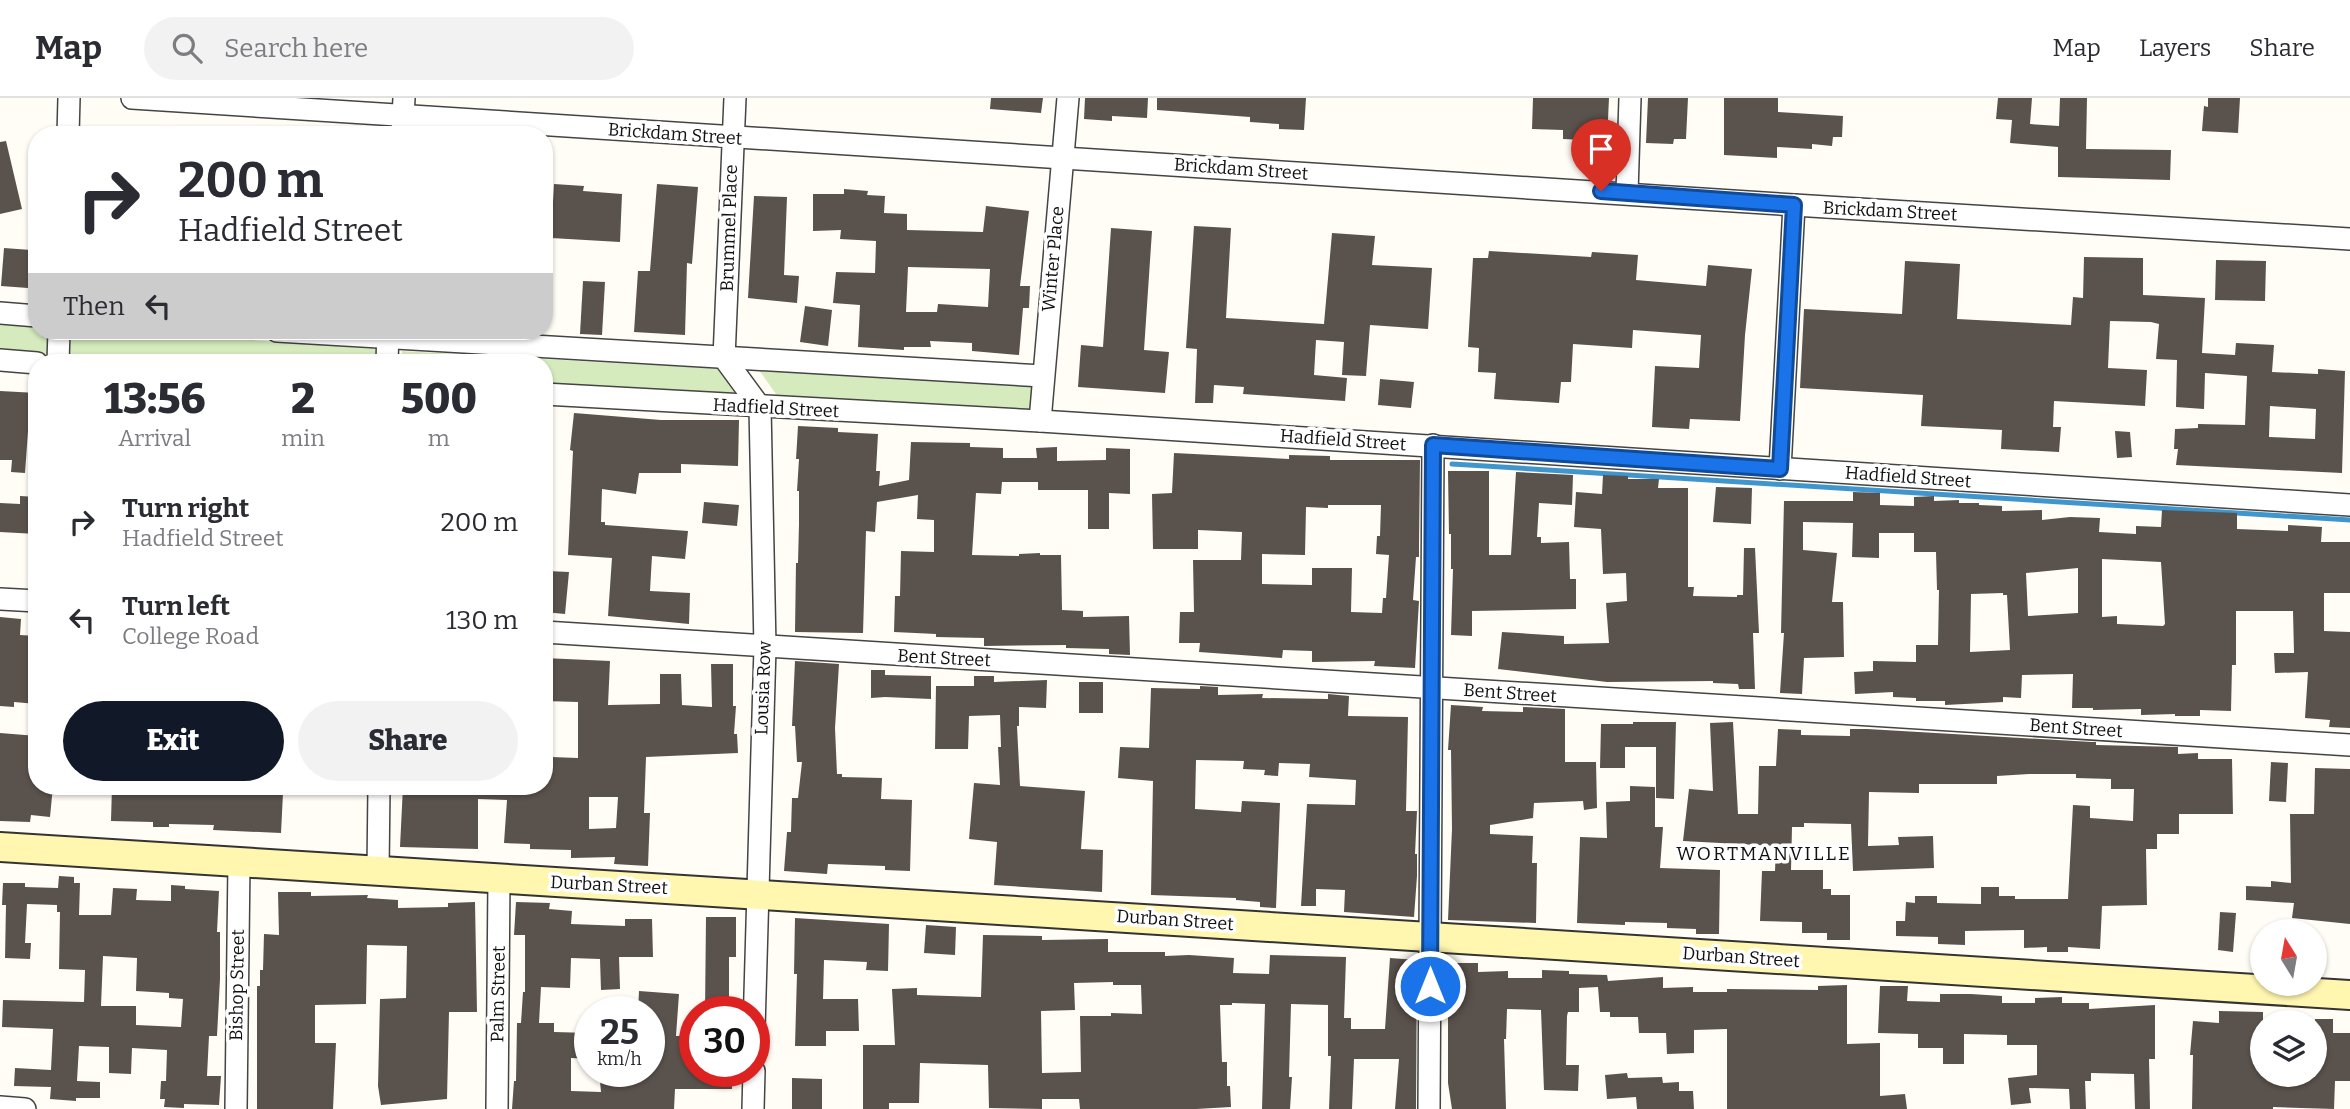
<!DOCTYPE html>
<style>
body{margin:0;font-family:Bitter,serif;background:#f2f2f3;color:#2b2b33;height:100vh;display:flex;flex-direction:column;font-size:26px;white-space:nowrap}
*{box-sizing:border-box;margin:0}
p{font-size:23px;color:#7c7c81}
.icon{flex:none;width:38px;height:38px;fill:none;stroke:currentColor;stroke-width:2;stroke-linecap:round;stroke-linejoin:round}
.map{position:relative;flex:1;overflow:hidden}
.side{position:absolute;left:28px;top:256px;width:525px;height:441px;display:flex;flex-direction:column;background:#fff;border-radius:28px;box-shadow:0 2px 5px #0004}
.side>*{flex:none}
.guide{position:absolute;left:28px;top:28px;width:525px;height:214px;border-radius:28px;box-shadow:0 2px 5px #0004;background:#fff;color:#2b2b33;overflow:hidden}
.needle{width:46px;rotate:349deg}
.buttons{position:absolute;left:2250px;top:821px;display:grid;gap:14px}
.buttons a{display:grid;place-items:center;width:77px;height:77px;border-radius:50%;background:#fff;box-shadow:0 2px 5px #0004;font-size:35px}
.speed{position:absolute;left:574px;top:898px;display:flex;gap:14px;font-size:35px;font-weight:700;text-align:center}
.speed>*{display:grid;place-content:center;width:91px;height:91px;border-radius:50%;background:#fff;box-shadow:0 2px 5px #0004;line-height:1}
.speed small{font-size:18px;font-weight:400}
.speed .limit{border:10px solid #d22;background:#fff;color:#111}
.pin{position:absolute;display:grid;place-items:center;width:60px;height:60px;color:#fff;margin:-72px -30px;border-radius:50% 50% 50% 0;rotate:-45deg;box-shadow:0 0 7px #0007}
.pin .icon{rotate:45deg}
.me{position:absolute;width:77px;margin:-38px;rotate:0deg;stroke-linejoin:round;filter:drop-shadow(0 0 5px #0008)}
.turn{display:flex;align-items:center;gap:24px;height:147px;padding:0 35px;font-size:32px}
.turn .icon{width:91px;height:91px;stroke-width:2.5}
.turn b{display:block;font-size:49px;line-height:60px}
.then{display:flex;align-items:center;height:66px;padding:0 35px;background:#0003;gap:14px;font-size:26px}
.eta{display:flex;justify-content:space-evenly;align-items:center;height:119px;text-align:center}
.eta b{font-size:42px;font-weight:800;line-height:49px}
.action{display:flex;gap:14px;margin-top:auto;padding:14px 35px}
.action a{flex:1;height:80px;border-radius:42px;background:#111827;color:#fff;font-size:28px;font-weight:800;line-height:80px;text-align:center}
.action a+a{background:#f2f2f3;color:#2b2b33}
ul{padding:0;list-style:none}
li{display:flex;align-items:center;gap:21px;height:98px;padding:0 35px}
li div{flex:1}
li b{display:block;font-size:26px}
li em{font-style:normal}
header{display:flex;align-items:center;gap:42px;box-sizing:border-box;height:98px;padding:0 35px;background:#fff;border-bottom:2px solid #e1e1e2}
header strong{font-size:33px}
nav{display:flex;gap:38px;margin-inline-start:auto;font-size:24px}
.search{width:490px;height:63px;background:#f2f2f3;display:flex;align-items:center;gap:18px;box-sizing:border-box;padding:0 24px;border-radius:38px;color:#7c7c81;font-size:26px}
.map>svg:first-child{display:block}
.green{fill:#d5ebbd}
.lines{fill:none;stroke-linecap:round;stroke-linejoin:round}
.stream{stroke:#3f96cf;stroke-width:5}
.building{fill:#5a524d;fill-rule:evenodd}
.street-casing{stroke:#444;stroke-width:24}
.secondary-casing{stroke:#333;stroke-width:32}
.street{stroke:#fff;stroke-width:21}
.secondary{stroke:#fff6b0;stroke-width:28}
.route-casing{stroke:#114b97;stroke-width:18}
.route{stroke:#1a73e8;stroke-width:12}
.labels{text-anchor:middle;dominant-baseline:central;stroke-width:7;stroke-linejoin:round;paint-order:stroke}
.street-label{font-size:18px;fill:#111;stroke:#fff}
.neighbourhood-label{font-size:19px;letter-spacing:2px;fill:#111;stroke:#fff}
</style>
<header>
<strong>Map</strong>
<div class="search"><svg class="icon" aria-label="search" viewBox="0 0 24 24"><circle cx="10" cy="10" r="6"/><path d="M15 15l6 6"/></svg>Search here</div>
<nav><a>Map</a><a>Layers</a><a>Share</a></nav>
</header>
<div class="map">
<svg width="2350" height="1011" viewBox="0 0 2350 1011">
<rect width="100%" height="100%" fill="#fffdf5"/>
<g class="green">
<path d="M0,226L37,229V233H48L47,257L0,254Z"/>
<path d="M67,233H124L378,251L377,264H179L66,256Z"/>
<path d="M402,253L724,271L736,298L544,287V264H402Z"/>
<path d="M759,272L1032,286V313L778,299Z"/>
</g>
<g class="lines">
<path class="stream" d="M1452,366L2350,422"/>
</g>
<g class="building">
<path d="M991,0H1043L1041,15L990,11Z"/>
<path d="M1085,0H1148L1147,20L1112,18V23L1084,21Z"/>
<path d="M1157,0H1306L1304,32L1279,31V26L1250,24V19L1157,12Z"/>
<path d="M1533,0H1609L1607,43L1563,41V32L1532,31Z"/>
<path d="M1648,0H1688L1686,41H1674L1673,46L1646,45Z"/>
<path d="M1724,0H1778V14L1843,18L1842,39H1833L1832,48L1812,46V51L1777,49V60L1724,57Z"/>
<path d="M1998,0H2032L2030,26L2059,28L2060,0H2087L2086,51L2171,52L2170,82L2058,79V49L2010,45L2012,22L1996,21Z"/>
<path d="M2208,0H2240L2238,35L2202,33L2204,8L2208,9Z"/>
<path d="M6,43L22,111L0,116V44Z"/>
<path d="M554,86L584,88L583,93L622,96L620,144L551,140Z"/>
<path d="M657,86L698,89L692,166L687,165L685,237L634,234L638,173H650Z"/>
<path d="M844,91L868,93L867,97L885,98L884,115L907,116V132L983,134L986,108L1029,113L1020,188H1030L1029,210H1023L1019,257L972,253V245L930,243L931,249H904V252L858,249L860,207L833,205L836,174L875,175L876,143L840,141L841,132L813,133V96H844ZM908,169L990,171L988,209L938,206L937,214H906Z"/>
<path d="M754,98L787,99L784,177L799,178L797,205L748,200Z"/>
<path d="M1194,128L1231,130L1226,220L1324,226L1332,135L1375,138L1372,167L1432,170L1428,231L1370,227L1366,278L1342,277L1344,244L1316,242L1314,277L1347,280L1345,303L1243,296L1244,289L1214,287L1213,305H1195L1197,251L1186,250Z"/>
<path d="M1111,130L1152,133L1144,252L1169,254L1165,295L1078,289L1081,247L1103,249Z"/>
<path d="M4,150L31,152L28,190L1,188Z"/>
<path d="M1489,153L1591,159L1592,154L1638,157L1636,182L1706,188L1708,167L1752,171L1745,237L1740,323L1690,321L1689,331L1652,329L1655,268L1699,270L1701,237L1633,232L1632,250L1573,246L1571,284H1561L1559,305L1494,301L1496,275L1478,274L1479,250L1468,249L1473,160H1488Z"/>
<path d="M2084,159L2143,160V197L2205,200L2202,255L2235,257L2236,245L2274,247L2272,274L2318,276V271L2345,273L2342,375L2176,367L2178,351H2174L2175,331L2198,330V326L2245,327L2247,278L2205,275L2204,311L2176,309L2177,262L2156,261L2159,226L2151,224L2110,223L2108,270L2147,272L2145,308L2054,303L2053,329H2061L2059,354L2001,351L2002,332L1921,328L1923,297L1800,290L1804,211L1902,216L1905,163L1960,166L1957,221L2071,227L2073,199L2083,200ZM2270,308L2316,311L2315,341L2269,339Z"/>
<path d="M2216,162L2266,163L2265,203L2215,202Z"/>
<path d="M583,183L605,184L602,237L580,236Z"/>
<path d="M805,208L832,212L828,248L800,244Z"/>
<path d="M1380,281L1414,284L1411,310L1378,307Z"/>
<path d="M0,293L37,295V333H28L25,375L11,374L12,362H0Z"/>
<path d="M574,315L661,322H739L738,368L681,366V375H639L636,396L602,391L601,424H605V427L688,433L685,461L652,458L650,493L690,495L689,526L608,518L612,460L568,457L573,353L570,352Z"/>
<path d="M798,328L838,330V334L878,336L876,373H880L879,388L909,382L911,344L970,345V349L1003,350V360H1037L1036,350L1057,349V363L1106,362V350L1130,351V396L1109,395V431H1088V392H1038V384H1002L1001,396L976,395L972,457L1019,458V456L1040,455V457H1061L1062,512L1083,513V519L1129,518L1130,557L1109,556V551L1066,550V547L984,548V540L936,539V536L894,534L895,498H900L901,453L934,454V422L917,421L918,397L877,404L875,434L866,433L863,535L795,534L796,465H798L799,426V393H797L799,361H796Z"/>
<path d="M2115,333L2130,334L2132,359L2117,360Z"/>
<path d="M1174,355L1289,361V357L1330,358V362H1420L1419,447V459H1416L1413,502L1419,503L1415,570L1374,568L1375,563L1312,564V553L1283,552L1282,560L1199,554L1200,545H1179L1180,514H1194L1193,462H1241L1242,434L1198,432V451H1153L1152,396L1172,395ZM1328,407H1381L1380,438H1377L1376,456L1389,457L1386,500H1383L1382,515L1351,514L1352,470H1312V487L1262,486V456L1305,457L1306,409L1328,410Z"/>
<path d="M1448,373H1489V457H1511L1516,374L1573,377L1572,407L1539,405L1537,439H1541V445L1569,444L1570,481H1576V511L1472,513V538L1451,537L1453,471H1451V436H1449Z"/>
<path d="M1603,377L1628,378V381H1659L1658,390H1688V489H1694L1693,498L1737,499V497H1743L1744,450H1755L1759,535H1753L1755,591H1739L1738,586L1713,585V583L1607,584L1498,571L1502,534L1564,538V546L1609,545L1606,505L1627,503L1626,475L1603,476L1601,431L1574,429L1576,394L1602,396Z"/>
<path d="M1716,389L1752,390L1751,426L1713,424Z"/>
<path d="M1853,394L1880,395V407L1914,408V399L1934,398V403L1959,402V405H1979V407L2002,408V413L2042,412V422L2070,419L2100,420L2099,434L2136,436V428L2161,429L2162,412L2237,415V431L2288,433V427L2322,429L2321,444H2350V495H2324V533L2350,534V630L2329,629L2330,622L2305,620L2308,574L2275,575L2274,555H2294L2293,513H2236V567H2232L2231,613L2200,612V618H2175V616L2141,617V611L2093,612V610H2072L2073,576L2022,577L2021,600L2003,599V604L1945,607V603H1916V600L1893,599V594L1855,596L1854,574L1873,573V563L1916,564V547H1938L1939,492H1937L1936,454H1914V435H1879V460L1852,459L1853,425L1803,424V452L1837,455L1832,504H1843L1844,559L1804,560L1802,596L1780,595L1784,535H1781L1784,403H1853ZM2102,461L2161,464L2165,526L2163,528L2117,526V518L2102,519ZM2078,470V515L2028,518L2026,475ZM2003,495V497H2007L2010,552L1970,554L1971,496Z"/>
<path d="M20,398L37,399V436L0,434V405L20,406Z"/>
<path d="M704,404L739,407L737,428L702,425Z"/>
<path d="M547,473L569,474L565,516L544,514Z"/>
<path d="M0,519L21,521L20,537L37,538V606L14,604V609L0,608Z"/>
<path d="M544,560L610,563L608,607L660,606V576H681L682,607L712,609L711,566H733V608H736L734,636H737L738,655L646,659L644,715H650L648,768L614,766L615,759L571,760V752L530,751V746L504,745L507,702L478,701V751L400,749L403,688H544V663H551V659L578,660V604L544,603ZM589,699H618L616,730L589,731Z"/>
<path d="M795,563L839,566L835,630L837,676H842V679L882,680L881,701L912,702L910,773L885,772V768L828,766L827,776L784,773L787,734H791L792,700H798L802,664H797L795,628H792Z"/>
<path d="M871,572H885V577L931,578V601L885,599L871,600Z"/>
<path d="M974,578H994V584L1047,582L1046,610L1019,609V628H1017L1020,688L1085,693L1081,751L1103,752L1102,794L994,787L997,744L969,741L974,685L1000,687L998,649H1001L1000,617L969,618L968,651H935L936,588H974Z"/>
<rect x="1079" y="584" width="24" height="31"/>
<path d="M1200,588L1218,589V597L1263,596L1262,600L1328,601V596L1349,598L1348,618L1408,619L1406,713H1417L1415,756H1417V778L1414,819L1344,814L1345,792L1316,791V808H1301L1307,706L1355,707L1356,682L1309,679L1310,666L1279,665L1278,678L1264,677L1265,672L1243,671L1244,663L1196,662L1195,711L1241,714L1242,703L1280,705L1276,810L1260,809V804L1236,802V800L1151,797L1153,683L1118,680L1120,649L1149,650L1151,590L1200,591Z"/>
<path d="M1451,607L1483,609L1482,613L1523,614V609L1565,611V664H1596L1597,710L1584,712L1583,703L1534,705L1533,720L1490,727V736L1533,738L1532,765H1537L1536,825L1448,822L1452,731L1451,652H1448Z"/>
<path d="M1633,624H1676L1674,701L1656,700V649H1625V670H1600L1601,626H1633Z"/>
<path d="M1733,624L1738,716H1758L1759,668H1776L1778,631L1801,632V637L1850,638V631H1867L2092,644H2096V647L2178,649V656L2198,655V661H2232L2233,716H2179V736H2157V751H2146L2147,807L2102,808L2100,851L2068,849V854H2047V849L2024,850V832L1965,833V847L1938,846V839L1896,838V823H1905L1906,804L1915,805V798H1937V805L1981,806V789H1999V798H2015V801H2068L2073,707L2090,708V720L2133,723L2134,691H2111V681L2076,680V676H2029L1997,678V686H1919V695L1869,694L1868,748L1899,747L1898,739L1933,738L1934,770L1853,773L1851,726L1804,725V729H1792L1791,772H1823V791H1831V797H1850V842H1827V835H1802V824L1760,823L1762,773H1775L1776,748L1683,743L1689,691L1713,693L1710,625Z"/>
<path d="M0,635L37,638V688H53L50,719L31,717L30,724L0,723Z"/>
<path d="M2271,664L2288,665L2286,704L2269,703Z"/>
<path d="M2315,670L2350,671V826L2292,820L2294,805L2246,802V788L2271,789V783L2291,785L2290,716H2314Z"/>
<path d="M112,688L167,689L166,692L170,693L223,697L224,688H243V694L283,695L281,735L213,732L214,727L169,726V729H153V724L111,723Z"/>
<path d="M1630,688L1655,689V729H1663L1660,770L1720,772L1719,836H1696V831L1667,830V825L1625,824V827L1577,825L1580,739L1607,740L1606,704L1630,703Z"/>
<path d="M59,778L74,779V785H80L79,817H111L113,790L137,791L136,802L171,803V787L185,788V791L219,793L217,834H220V881L217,938H209L207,978H221L219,1007L184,1006V1010L164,1009L165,1001H160L161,983H166L167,952L132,950L131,976L109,975V949L79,948L77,983L100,984V1000H76V1003L50,1001L51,989L14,988L15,970L51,972L53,931L2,929L3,902L84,904L85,872L59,871L60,814H57V807L27,806L25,845H31L30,861L5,860L6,807H2L3,785H25V789L58,790ZM103,858L137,860L136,893L169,895V900L183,901L181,929L136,927V908H101Z"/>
<path d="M278,794H311V798L368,797L367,800L398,802V810L448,809V805L475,804L477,914H449L447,1001L381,1007L378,988L380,901L406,900L407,848L367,847L366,906L315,907V945H336L333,1011H257V888H260V872H263L264,836L279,837Z"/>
<path d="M516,804L550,805L549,811L572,813L571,826L625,828V821H652L653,859H619L620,891L601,892L600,861L571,860L570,890L541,889L539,925H554V934L590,935V961L571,960V993L601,994L599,973H649V914H638L639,893L679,896L676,938H695V973H732V991H675L674,1011H512L514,983H516L517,925H521L523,894H525V837H514Z"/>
<path d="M2220,814L2236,815L2233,854L2218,852Z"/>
<path d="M706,819H736V859H729V914H705Z"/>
<path d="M795,820L889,826L888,873L866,872L867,864L824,862L823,901H858L859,933H826V948H795L797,876H794Z"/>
<path d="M926,827L956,829L955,857L924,855Z"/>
<path d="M983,837L1042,838V842L1108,841V854H1165V858L1189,857L1234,860L1233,875L1269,876L1270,857L1346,859L1344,920H1351V931H1385L1390,860L1417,862L1416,1011H1395L1399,961H1354L1352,1011H1329L1331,958H1328V907L1291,906L1289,979H1292L1290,1011H1262L1265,906L1232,905V907H1220L1222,964H1227V988H1230L1231,1009L1196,1011H1080L1079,1001H1042V1011L989,1010L988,967L920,965L919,1005H889V1011H863V947H895L892,891L917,890V897L981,899ZM1113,884V887H1141L1142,916L1111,915V918H1080L1081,974L1042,975L1041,913L1075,912L1074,885Z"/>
<path d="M1443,865H1478V874L1508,873V880H1542V872L1569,873V876L1607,877L1608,883L1663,879V890L1693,889V894H1727V891L1818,892V888L1847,887V946L1880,945V998L1905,996L1907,1011H1727V931L1694,932V955L1667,956L1666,935H1639L1638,919H1610V914H1600L1598,889L1579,890V914H1568L1567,918L1566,967H1579L1578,993L1544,992L1541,912L1507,911L1506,941H1504L1506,1011H1452L1448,985V914L1446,893H1443Z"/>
<path d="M1880,888H1908L1907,903L1940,904V896H1971L2002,898V905H2035V900L2062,899V905H2089V911L2155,907V961H2149L2150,1011H2135L2134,976L2091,975V983H2085L2086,1011H2070L2069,991L2029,990L2031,1005L2011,1007L2008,980L2037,977V947H2007V937L1964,936V966H1943V950H1918V936L1878,935Z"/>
<path d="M2219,913L2263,914V976H2274V978L2315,979V921H2333V935H2350V983H2335L2334,1011L2273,1009V1011H2192L2193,957H2190L2193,923L2219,925Z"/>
<path d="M1627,975L1628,980L1662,979L1663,985L1679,984V993H1693L1694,1011H1637L1636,999L1607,1001L1605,977Z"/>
<path d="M792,980L822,981V1011H792Z"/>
</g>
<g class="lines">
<g class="street-casing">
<g id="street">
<path d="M132,0L1794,107L2350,141"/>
<path d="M735,0L724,260L760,309L765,549L754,931"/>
<path d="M68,37L69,0"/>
<path d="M402,37L404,0"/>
<path d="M1627,95L1630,0"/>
<path d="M0,215L37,218"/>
<path d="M277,233L1043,278"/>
<path d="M0,262L37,265"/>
<path d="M58,264L59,233"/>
<path d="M387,264L388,233"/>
<path d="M544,296L1040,323L2350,407"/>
<path d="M1040,323L1068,0"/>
<path d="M1780,371L1794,107"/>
<path d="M0,501L37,503"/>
<path d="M544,534L2350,647"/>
<path d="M378,773L379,688"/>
<path d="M0,1009L25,1011"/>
<path d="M236,1011L239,764"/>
<path d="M497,1011L499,780"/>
<path d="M753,1011L754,973"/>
<path d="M1429,1011L1433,347"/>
</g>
</g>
<g class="secondary-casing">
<path id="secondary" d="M0,749L2350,897"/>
</g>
<use href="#street" class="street"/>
<use href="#secondary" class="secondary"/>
</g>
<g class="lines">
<g class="route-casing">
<path id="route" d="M1430,888L1433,347L1780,371L1794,107L1601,93"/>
</g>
<use href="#route" class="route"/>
</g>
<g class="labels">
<g class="street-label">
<text transform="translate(675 36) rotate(4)">Brickdam Street</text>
<text transform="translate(1241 71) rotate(4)">Brickdam Street</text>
<text transform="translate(1890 113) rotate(3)">Brickdam Street</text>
<text transform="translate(729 130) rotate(-88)">Brummel Place</text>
<text transform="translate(1053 161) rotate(-85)">Winter Place</text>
<text transform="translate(776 310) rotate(3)">Hadfield Street</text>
<text transform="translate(1343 342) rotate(4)">Hadfield Street</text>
<text transform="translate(1908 379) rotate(4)">Hadfield Street</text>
<text transform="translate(944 560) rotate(3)">Bent Street</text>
<text transform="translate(763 590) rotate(-88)">Lousia Row</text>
<text transform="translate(1510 595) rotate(4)">Bent Street</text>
<text transform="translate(2076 630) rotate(4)">Bent Street</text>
<text transform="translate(609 787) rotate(3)">Durban Street</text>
<text transform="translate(1175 822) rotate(4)">Durban Street</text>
<text transform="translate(1741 859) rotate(4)">Durban Street</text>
<text transform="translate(237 887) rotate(-89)">Bishop Street</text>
<text transform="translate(498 896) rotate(-89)">Palm Street</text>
</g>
<g class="neighbourhood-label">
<text x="1764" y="755">WORTMANVILLE</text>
</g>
</g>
</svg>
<div class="buttons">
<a><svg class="needle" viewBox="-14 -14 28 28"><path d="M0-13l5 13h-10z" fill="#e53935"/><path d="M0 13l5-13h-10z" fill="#7c7c81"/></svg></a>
<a><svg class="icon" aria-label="layers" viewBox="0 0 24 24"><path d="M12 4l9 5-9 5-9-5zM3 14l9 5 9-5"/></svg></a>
</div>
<div class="speed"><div>25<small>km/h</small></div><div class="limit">30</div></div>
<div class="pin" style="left:1601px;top:93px;background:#d93025"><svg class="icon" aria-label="arrive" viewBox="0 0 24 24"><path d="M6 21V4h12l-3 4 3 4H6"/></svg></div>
<svg class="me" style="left:1430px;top:888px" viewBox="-20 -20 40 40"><circle r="17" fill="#1a73e8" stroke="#fff" stroke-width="3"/><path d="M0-11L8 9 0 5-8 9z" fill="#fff"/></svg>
<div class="guide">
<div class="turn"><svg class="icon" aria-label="right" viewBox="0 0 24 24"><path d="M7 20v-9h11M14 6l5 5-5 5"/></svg><div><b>200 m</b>Hadfield Street</div></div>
<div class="then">Then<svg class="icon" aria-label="left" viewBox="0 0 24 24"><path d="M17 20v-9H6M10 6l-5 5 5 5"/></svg></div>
</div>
<section class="side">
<div class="eta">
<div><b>13:56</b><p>Arrival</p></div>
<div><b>2</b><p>min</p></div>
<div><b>500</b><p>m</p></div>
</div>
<ul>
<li><svg class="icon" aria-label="right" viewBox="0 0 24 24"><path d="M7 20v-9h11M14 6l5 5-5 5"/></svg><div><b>Turn right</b><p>Hadfield Street</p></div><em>200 m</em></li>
<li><svg class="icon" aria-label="left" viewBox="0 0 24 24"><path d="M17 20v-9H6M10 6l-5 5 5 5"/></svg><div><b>Turn left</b><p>College Road</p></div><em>130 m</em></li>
</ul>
<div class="action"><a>Exit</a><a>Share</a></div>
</section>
</div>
